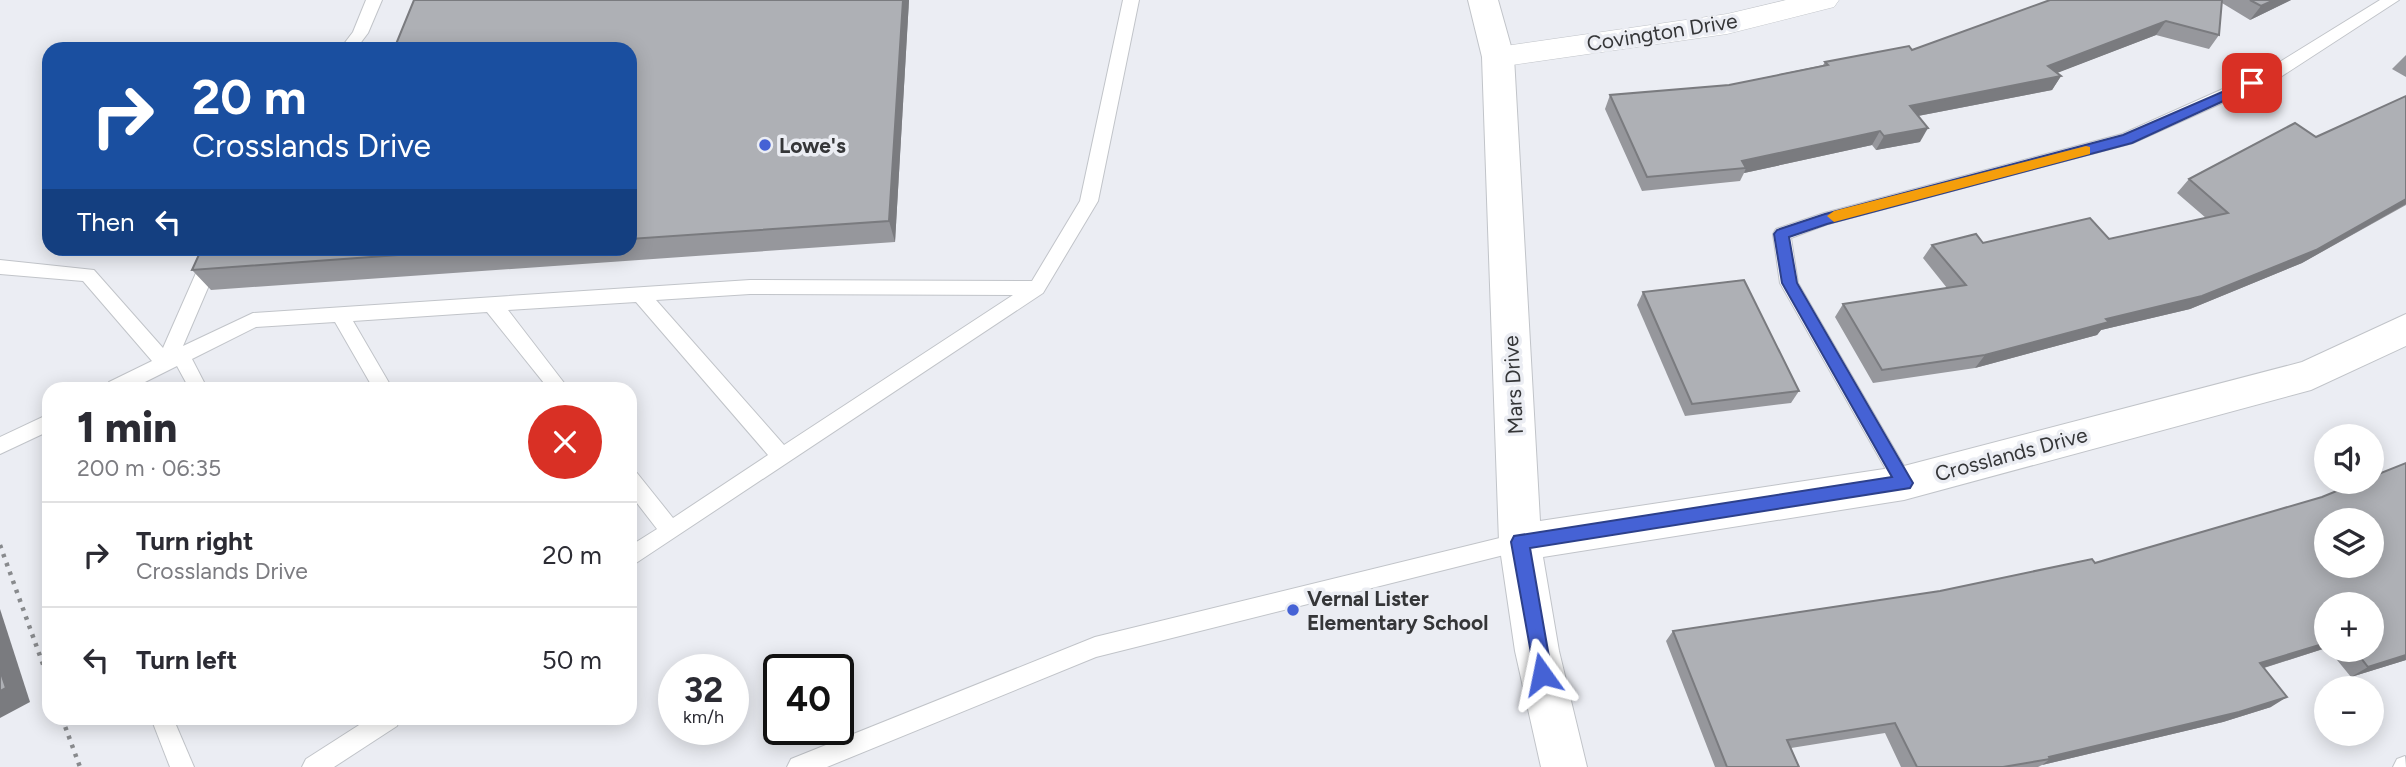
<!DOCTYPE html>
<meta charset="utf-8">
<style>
body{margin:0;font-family:Figtree,sans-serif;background:#f7f7f7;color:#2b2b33;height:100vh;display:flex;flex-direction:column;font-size:26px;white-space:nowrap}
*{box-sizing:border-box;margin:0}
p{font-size:23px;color:#7c7c81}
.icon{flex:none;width:38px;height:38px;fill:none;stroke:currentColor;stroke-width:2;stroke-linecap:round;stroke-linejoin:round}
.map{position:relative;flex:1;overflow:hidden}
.details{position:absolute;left:42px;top:382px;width:595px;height:343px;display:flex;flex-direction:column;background:#fff;border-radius:21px;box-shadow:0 4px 18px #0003}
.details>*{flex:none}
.top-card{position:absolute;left:42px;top:42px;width:595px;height:214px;border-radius:21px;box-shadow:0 4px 18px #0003;background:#1a4fa0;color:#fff;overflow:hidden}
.tools{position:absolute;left:2314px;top:424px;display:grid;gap:14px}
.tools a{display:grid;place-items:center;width:70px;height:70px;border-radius:50%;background:#fff;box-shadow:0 4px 18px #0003;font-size:35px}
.speed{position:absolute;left:658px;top:654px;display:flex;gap:14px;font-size:35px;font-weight:700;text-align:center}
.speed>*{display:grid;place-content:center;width:91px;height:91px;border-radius:50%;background:#fff;box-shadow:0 4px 18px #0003;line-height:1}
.speed small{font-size:18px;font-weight:400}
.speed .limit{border:4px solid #111;border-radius:10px;background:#fff;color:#111}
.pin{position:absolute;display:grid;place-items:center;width:60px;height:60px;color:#fff;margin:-30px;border-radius:14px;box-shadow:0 4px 10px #0006}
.me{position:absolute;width:77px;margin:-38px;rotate:348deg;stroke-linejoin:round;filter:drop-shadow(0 0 5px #0008)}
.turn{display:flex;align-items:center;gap:24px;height:147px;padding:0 35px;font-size:32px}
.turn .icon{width:91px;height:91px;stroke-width:2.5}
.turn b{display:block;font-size:49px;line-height:60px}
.then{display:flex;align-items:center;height:66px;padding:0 35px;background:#0003;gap:14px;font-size:26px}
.round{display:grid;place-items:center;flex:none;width:74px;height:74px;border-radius:37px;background:#f7f7f7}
.headline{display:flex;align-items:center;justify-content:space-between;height:119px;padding:0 35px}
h1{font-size:42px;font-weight:800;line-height:52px}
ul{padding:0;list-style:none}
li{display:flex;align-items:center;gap:21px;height:105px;padding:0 35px;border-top:2px solid #e1e1e2}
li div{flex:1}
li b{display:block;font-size:26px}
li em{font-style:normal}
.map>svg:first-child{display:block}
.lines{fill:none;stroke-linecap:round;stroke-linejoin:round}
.service-casing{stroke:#c1c4c9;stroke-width:2}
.minor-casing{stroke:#c1c4c9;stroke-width:1}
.tertiary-casing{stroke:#c1c4c9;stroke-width:2}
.path{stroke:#888a8d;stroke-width:4.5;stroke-dasharray:3.5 6;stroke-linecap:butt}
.service{fill:#fff;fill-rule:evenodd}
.minor{fill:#fff;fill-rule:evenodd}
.tertiary{fill:#fff;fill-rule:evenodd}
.wall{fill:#96979c}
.shaded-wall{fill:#7a7b7f}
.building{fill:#aeb0b5;stroke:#7a7b7f;stroke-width:2;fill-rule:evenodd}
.route{fill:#4562d5;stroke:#2d408a;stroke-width:2}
.slow{fill:#f59e0b}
.poi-dot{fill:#4562d5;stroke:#ebedf3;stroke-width:2.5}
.labels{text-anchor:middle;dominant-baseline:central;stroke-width:7;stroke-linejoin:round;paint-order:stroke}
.street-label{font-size:21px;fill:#353638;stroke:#ebedf3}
.poi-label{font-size:21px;font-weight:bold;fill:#353638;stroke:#ebedf3;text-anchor:start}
</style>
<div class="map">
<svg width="2406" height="767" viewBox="0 0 2406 767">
<rect width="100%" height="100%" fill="#ebedf3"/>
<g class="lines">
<g class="service-casing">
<g id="service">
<path d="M366,0H382L368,33L356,49H340L353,32Z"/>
<path d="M1123,0H1139L1098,201L1043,293L630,567V546L657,529L630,494V470L637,473L673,518L768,455L636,302L508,310L568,388H548L487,312L353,321L392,388H373L335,322L256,327L192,359L207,388H189L177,366L133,388H107L109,382L152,361L83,281L0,274V260L94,270L163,348L207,248H225L183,346L253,313L750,280L1032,281L1080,201ZM750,294L1013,295L784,445L656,300Z"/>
<path d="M2380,0H2399L2282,76L2133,143L1828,224L1791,238L1798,283L1914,483L1911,489L1904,492L1897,489L1780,283L1773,234L1776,229L1824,213L2122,134L2270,68Z"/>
<path d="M49,414V431L0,454V437Z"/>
<path d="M1520,533L1527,535L1530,542L1527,549L1520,551L1096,657L827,767H787L791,759L1095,637Z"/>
<path d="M151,718H173L194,767H170Z"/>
<path d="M370,718H400L397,726L334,767H302L306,759Z"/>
<path d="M2405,756L2406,767H2393L2397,759Z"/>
</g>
</g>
<g class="minor-casing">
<path id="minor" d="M1786,0H1839L1834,7L1727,34L1498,67L1487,64L1483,57L1487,50L1498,47L1727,14Z"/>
</g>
<g class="tertiary-casing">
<path id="tertiary" d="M1468,0H1498L1514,57L1540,521L1904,466L2302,362L2406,314V346L2311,390L1904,500L1543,557L1559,651L1587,767H1541L1515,651L1499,542L1482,57Z"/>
</g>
<g class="path">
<path d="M0,545L49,681"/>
<path d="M62,718L80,767"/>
</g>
<use href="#service" class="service"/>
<use href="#minor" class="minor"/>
<use href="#tertiary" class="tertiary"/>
</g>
<g class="wall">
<path d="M909,0L895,242L211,290L192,270L202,248H630V49Z"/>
<path d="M2050,0H2291L2250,20L2222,3L2219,35L2209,49L2156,35L2056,73L2061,76L2052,90L1918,116L1920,142L1876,150L1872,145L1744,173L1740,181L1642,191L1605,109L1610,95L1729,85L1823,65L1825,62L1912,50Z"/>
<path d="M2406,55V77L2392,69Z"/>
<path d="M2406,96V205L2302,263L2190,309L2101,330L2097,335L1975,368L1873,383L1835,317L1843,304L1947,288L1923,258L1932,245L2109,239L2206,218L2177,193L2189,179L2316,137Z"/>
<path d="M1643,292L1799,391L1791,403L1685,416L1637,305Z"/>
<path d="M2406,463V660L2351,677L2328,649H2371L2326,604V648L2264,668L2271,707L2223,722L2042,765L2038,767H1901L1885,733L1791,748L1799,767H1715L1666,641L1673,631L1940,591L2095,563L2322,497Z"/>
</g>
<g class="shaded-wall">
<path d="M903,0H909L895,242L889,221Z"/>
<path d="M2274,0H2291L2250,20L2261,6Z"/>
<path d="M2166,21L2156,35L2039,80L2048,66Z"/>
<path d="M2061,76L2052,90L1902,119L1910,106Z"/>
<path d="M1928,128L1920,142L1876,150L1884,136Z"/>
<path d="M1880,131L1872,145L1744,173L1746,168L1742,161Z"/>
<path d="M2406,199V204L2302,263L2190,309L2101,330L2097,335L1975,368L1985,355L2106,319Z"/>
<path d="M0,609L30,702L0,718Z"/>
<path d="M2326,643V648L2244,674L2260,663Z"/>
<path d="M2406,655V660L2351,677L2368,667Z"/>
<path d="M2287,697L2271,707L2223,722L2042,765L2050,759L2049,757Z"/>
</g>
<g class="building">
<path d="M414,0H903L889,221L630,239V49H394Z"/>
<path d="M2050,0H2222L2219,35L2166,21L2048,66L2061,76L1910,106L1928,128L1884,136L1880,131L1742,161L1746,168L1647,177L1610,95L1729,85L1828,65L1825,62L1909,46L1912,50Z"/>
<path d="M2250,0H2274L2261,6Z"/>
<path d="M2406,96V199L2316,250L2202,296L2106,319L2109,322L1985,355L1882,370L1843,304L1966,285L1932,245L1976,234L1983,243L2090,218L2109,239L2228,213L2189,179L2295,123L2316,137Z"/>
<path d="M202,248H495L192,270Z"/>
<path d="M1744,280L1799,391L1692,404L1643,292Z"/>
<path d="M2406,463V655L2368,667L2354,649H2371V604H2326V643L2260,663L2287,697L2239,712L2049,757L2050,759L2003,767H1917L1895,723L1787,740L1799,767H1727L1673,631L1940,591L2092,559L2095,563L2322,497L2361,481H2371V477ZM2326,520H2371V565H2326Z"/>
<path d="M0,670L6,688L0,691Z"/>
</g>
<path class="route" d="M2252,79L2256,80V86L2132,143L1827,224L1789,237L1797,283L1910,478L1913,483L1910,488L1530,548L1552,674L1549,681L1542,683L1536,681L1511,542L1514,536L1892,477L1782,283L1774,234L1777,230L1825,214L2123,135Z"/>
<path class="slow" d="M2086,146L2090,147V154L1834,222L1827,216L1834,211Z"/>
<g class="poi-dot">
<circle cx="765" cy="145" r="7"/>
<circle cx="1293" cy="610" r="7"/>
</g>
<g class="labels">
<g class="street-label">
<text transform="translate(1662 32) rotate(-9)">Covington Drive</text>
<text transform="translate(1513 385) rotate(-93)">Mars Drive</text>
<text transform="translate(2011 454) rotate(-15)">Crosslands Drive</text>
</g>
<g class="poi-label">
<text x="779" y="145">Lowe's</text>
<text x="1307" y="598">Vernal Lister<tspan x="1307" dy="24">Elementary School</tspan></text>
</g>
</g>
</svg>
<div class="tools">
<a><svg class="icon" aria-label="sound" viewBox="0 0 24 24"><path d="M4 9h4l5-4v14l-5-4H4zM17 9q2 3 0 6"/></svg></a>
<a><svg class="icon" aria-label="layers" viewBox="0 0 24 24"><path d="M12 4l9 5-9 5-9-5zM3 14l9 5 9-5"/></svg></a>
<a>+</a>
<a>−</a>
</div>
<div class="speed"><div>32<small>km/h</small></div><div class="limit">40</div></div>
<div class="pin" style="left:2252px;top:83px;background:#d93025"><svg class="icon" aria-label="arrive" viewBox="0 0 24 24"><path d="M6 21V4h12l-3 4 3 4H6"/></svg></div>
<svg class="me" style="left:1542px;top:674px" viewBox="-20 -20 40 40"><path d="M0-17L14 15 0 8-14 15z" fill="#4562d5" stroke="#fff" stroke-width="4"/></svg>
<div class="top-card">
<div class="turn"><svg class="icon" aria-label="right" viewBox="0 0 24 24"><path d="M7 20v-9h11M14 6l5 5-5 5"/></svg><div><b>20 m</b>Crosslands Drive</div></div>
<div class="then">Then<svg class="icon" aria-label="left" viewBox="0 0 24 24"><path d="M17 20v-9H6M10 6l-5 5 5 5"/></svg></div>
</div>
<section class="details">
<div class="headline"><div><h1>1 min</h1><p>200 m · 06:35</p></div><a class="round" style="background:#d93025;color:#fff"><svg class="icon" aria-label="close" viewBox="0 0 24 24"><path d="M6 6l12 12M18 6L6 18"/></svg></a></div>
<ul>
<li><svg class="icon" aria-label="right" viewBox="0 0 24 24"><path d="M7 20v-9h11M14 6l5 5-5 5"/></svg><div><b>Turn right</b><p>Crosslands Drive</p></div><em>20 m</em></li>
<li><svg class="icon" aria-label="left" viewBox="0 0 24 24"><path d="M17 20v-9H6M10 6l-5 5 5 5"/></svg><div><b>Turn left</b></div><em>50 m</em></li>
</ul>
</section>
</div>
